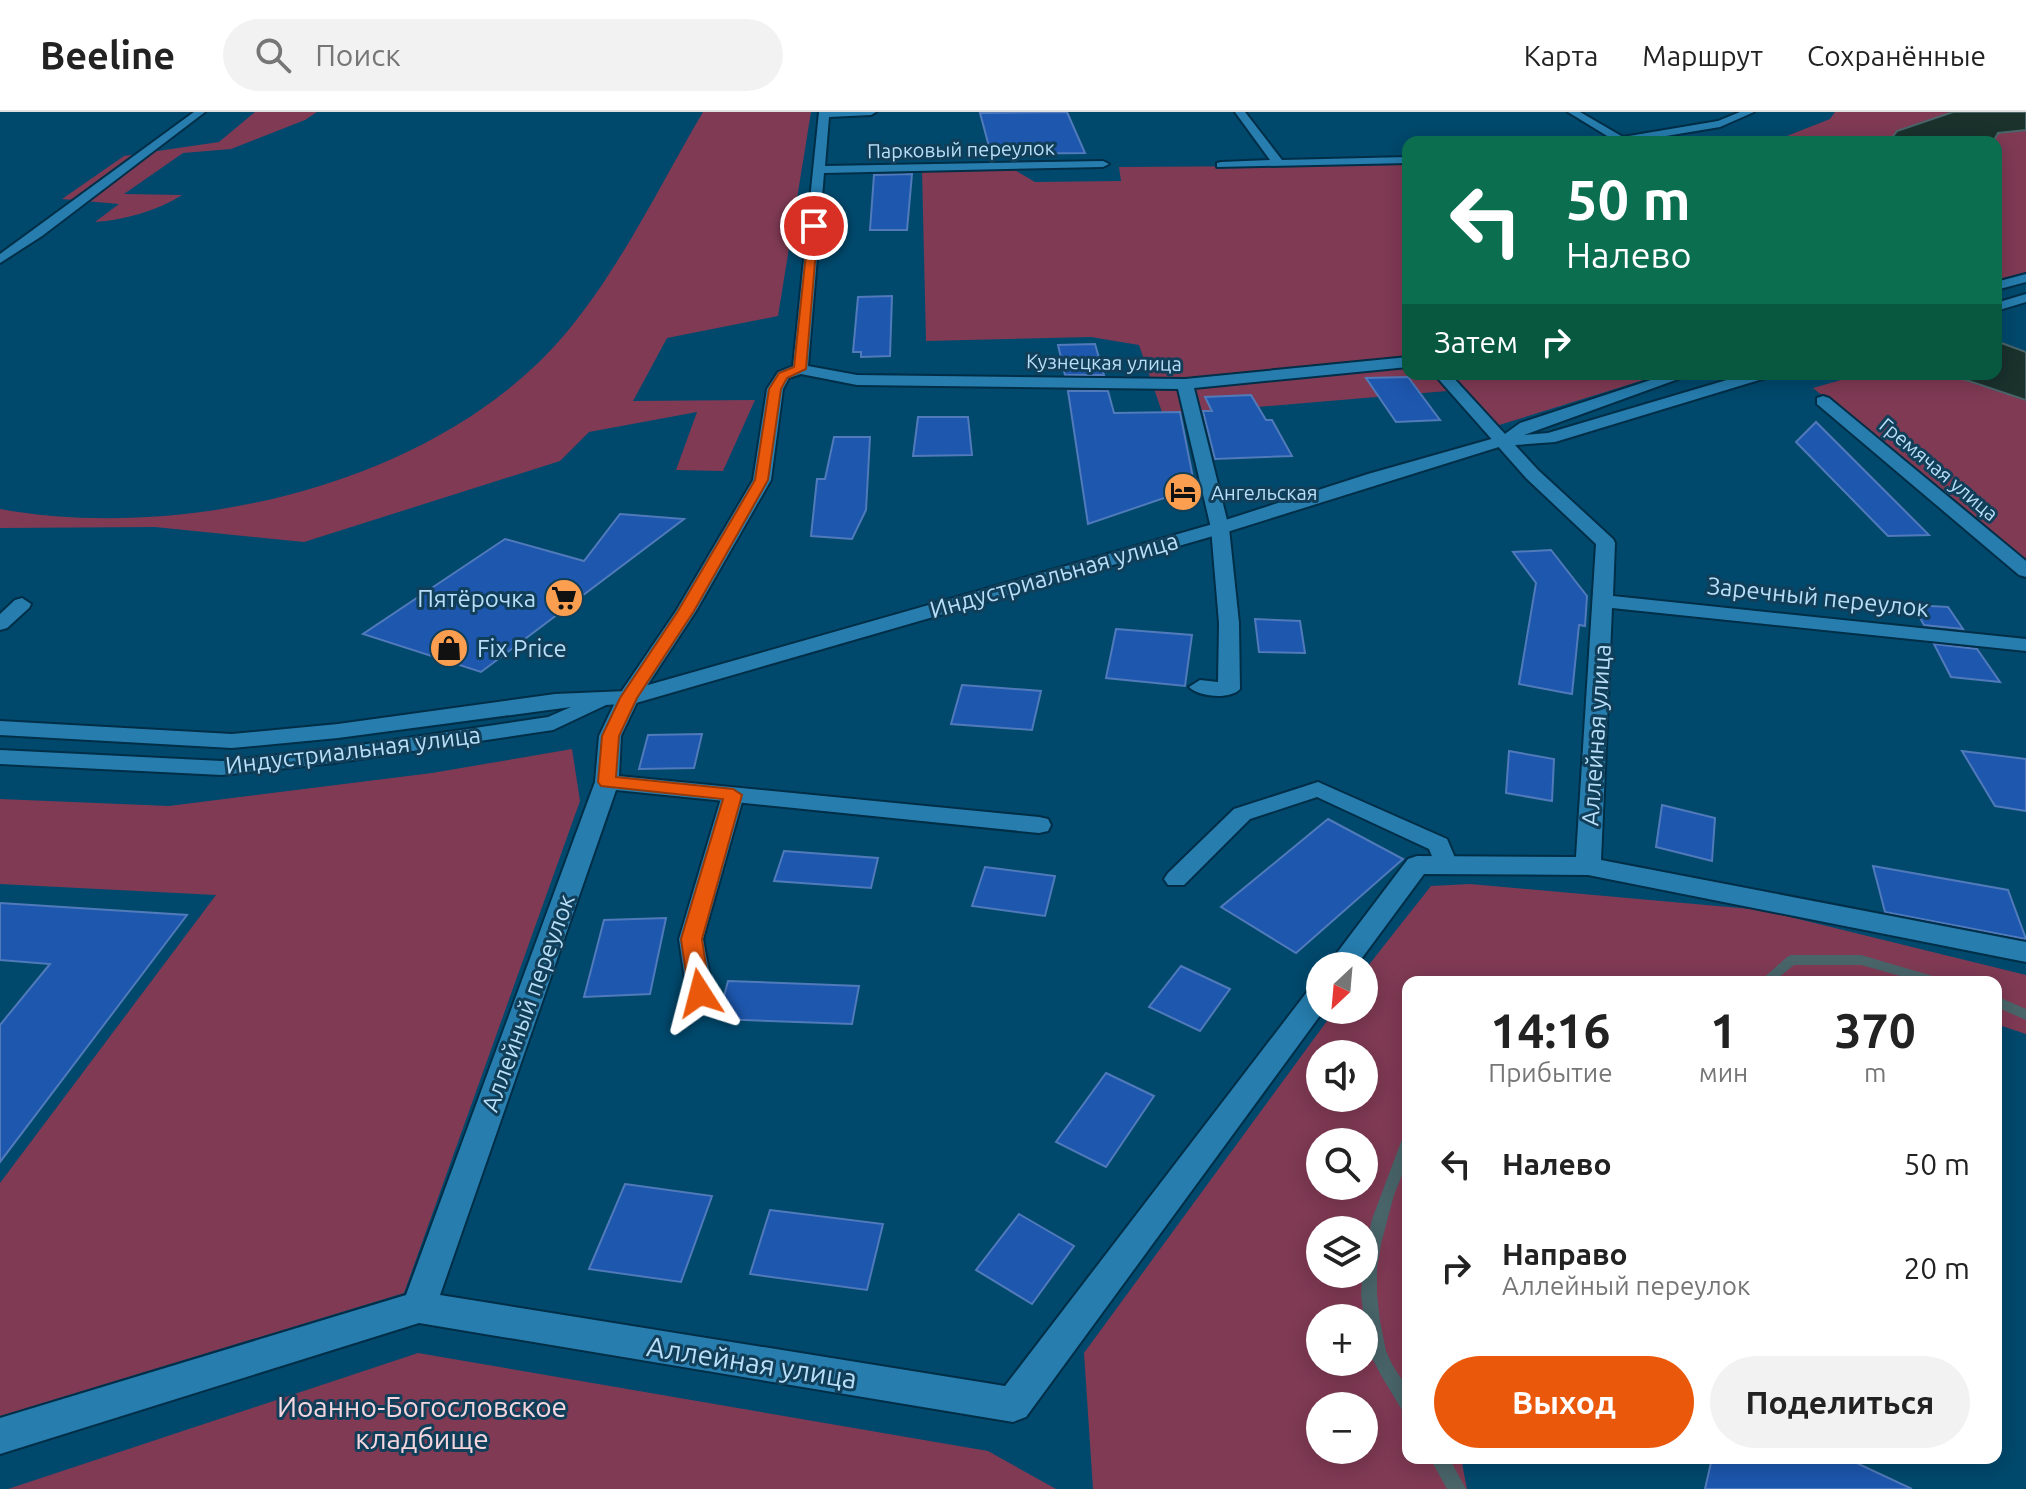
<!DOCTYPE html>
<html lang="ru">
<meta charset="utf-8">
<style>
body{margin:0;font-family:Ubuntu,sans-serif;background:#f2f2f2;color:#222;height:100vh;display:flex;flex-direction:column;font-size:30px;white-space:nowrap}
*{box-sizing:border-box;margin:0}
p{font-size:26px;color:#767676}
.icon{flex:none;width:44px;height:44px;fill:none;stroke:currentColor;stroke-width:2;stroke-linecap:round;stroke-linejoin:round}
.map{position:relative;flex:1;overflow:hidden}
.details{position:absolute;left:1402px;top:864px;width:600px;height:488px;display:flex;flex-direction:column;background:#fff;border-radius:16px;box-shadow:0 4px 20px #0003}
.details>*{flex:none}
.hud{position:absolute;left:1402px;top:24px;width:600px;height:244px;border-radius:16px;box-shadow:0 4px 20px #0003;background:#0b6e4f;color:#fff;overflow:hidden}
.needle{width:52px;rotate:206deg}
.fabs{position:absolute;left:1306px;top:840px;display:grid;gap:16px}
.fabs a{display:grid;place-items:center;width:72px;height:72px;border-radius:50%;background:#fff;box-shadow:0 4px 20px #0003;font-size:40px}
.pin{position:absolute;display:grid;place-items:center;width:68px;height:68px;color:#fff;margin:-34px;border:4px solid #fff;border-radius:50%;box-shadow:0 2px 8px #0007}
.me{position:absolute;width:88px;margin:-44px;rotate:351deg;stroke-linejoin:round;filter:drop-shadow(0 0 6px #0008)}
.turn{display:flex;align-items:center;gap:28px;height:168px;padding:0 32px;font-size:36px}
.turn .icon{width:104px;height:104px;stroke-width:2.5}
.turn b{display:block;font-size:56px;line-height:68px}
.then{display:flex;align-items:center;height:76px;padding:0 32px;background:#0003;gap:16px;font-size:30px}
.eta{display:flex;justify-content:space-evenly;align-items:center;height:136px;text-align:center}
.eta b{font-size:48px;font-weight:700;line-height:56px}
.cta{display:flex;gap:16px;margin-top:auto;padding:16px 32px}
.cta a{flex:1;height:92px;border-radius:48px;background:#ea580c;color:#fff;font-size:32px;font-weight:700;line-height:92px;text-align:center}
.cta a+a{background:#f2f2f2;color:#222}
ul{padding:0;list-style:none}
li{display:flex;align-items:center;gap:24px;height:104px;padding:0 32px}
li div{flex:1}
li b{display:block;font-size:30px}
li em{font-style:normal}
header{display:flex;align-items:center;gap:48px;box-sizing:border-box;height:112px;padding:0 40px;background:#fff;border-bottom:2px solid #e0e0e0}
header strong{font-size:38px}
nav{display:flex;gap:44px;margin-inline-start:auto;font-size:28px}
.search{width:560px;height:72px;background:#f2f2f2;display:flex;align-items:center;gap:20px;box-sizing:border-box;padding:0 28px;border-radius:44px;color:#767676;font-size:30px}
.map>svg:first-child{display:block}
.green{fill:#803a54;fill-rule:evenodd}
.water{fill:#1a312c;stroke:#49656a;stroke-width:2}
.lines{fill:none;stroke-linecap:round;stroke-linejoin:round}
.stream{fill:#49656a;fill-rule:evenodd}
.building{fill:#1d57ae;stroke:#507aba;stroke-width:2}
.lane-casing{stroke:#002e47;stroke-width:4}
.street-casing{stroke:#002e47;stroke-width:4}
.secondary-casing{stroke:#002e47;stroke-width:4}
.lane{fill:#267dae;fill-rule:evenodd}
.street{fill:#267dae;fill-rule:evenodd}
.secondary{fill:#267dae;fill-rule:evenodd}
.route{fill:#ea580c;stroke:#983908;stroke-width:2}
.labels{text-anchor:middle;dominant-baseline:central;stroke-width:6;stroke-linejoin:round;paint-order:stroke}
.far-street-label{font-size:20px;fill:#b8def9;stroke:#113e58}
.far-poi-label{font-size:20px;fill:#b8def9;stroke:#113e58;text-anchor:start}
.street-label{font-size:24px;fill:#b8def9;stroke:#113e58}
.poi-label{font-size:24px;fill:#b8def9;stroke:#113e58;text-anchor:end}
.near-street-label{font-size:28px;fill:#b8def9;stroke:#113e58}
.near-park-label{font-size:28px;fill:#f5d6df;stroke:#113e58}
</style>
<header>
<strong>Beeline</strong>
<div class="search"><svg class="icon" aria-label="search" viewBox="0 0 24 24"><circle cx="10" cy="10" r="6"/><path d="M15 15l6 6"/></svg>Поиск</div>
<nav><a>Карта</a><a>Маршрут</a><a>Сохранённые</a></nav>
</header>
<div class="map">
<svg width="2026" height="1377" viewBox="0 0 2026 1377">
<rect width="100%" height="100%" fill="#00496d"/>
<g class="green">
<path d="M255,0H317L305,8L231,37L183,41L124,82L182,83C157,99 124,108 95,110L119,92L62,87L124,44L219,30Z"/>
<path d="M703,0H811L778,204L667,226L633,289L755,288L723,359L676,358L697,300L589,320L560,349L304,430L155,415L0,416V397C188,431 440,371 566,221C621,155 660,73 703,0Z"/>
<path d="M1835,0H1953L1897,19L1889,30H1772L1830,7Z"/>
<path d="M2016,17L2026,18V160L1996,168V30H1993L1997,21Z"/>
<path d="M1408,53V262H1663L1496,314L1459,278L1163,303L1139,233L1091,225L926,229L922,58L1013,57L1035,70L1121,69L1119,55Z"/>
<path d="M1862,262H1948L2026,288V451L1813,276Z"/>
<path d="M572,637L580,689L404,1181L0,1304V1071L216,783L0,772V687L169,694L432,661Z"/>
<path d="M1470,772L1762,798L2026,863V922L1996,912V870H1408V1346H1461L1467,1377H1093L1084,1241L1335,898H1364V859L1431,774ZM1320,942H1364V986H1320ZM1320,1030H1364V1074H1320ZM1320,1118H1364V1162H1320ZM1320,1206H1364V1250H1320ZM1320,1294H1364V1338H1320Z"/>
<path d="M418,1241L988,1339L1056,1377H8Z"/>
</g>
<g class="water">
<path d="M1953,0H2026V18L1998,21L1993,30H1889L1897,19Z"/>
<path d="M1996,229L2026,240V288L1948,262H1996Z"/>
</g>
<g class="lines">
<g class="stream">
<path d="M1791,843H1861L1943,867L1945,870H1922L1861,853H1794L1773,870H1759L1787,845Z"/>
<path d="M1996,884L2026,897V908L1996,895Z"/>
<path d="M1408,1024V1048L1394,1083L1381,1132L1377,1156V1182L1380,1209L1386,1239L1393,1254L1408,1277V1300L1402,1298L1382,1265L1372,1246L1364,1210L1361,1182L1364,1142L1372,1107L1401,1030L1403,1026Z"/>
<path d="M1430,1346H1449L1466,1377H1447Z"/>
</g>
</g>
<g class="building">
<path d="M1067,0L1085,41L991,42L980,1Z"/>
<path d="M912,62L907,118H870L874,63Z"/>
<path d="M892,184L890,244L861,245V240H853L858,185Z"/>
<path d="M1095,232L1104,263H1065L1058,233Z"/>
<path d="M1408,265L1440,308L1396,310L1366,266Z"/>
<path d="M1068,279H1108L1114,301L1180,300L1197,386H1164L1088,412Z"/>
<path d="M1251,283L1266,308H1272L1292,344L1215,347L1203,299H1212L1205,285Z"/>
<path d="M918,305H968L972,343L913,344Z"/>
<path d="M1816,310L1929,423L1888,424L1796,330Z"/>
<path d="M834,325H870L866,398L852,427L811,424L817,367H825Z"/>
<path d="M620,402L684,407L481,560L363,522L505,427L584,449Z"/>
<path d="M1551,438L1587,484L1585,514L1579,513L1572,582L1519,572L1536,471L1513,440Z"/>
<path d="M1913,493L1948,495L1963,517L1924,513Z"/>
<path d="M1255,507L1300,509L1305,541L1259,540Z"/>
<path d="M1116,517L1192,523L1185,574L1106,566Z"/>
<path d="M1934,532L1977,537L2000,570L1951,565Z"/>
<path d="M962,573L1041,579L1032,618L951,612Z"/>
<path d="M702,622L694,656L639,657L648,623Z"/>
<path d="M1509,639L1554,647L1552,689L1506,681Z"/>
<path d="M1962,639L2026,647V699L1995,694Z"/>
<path d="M1662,693L1715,706L1712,749L1656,735Z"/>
<path d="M1328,707L1403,747L1296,841L1221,795Z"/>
<path d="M784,739L878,746L871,776L774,769Z"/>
<path d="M1873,754L2008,778L2026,827L1885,800Z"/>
<path d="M985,755L1055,764L1045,804L972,794Z"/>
<path d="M0,791L187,803L0,1050V913L50,852L0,848Z"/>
<path d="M666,806L650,882L584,885L604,808Z"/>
<path d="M1181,854L1230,877L1200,919L1149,895Z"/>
<path d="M728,869L859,874L852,912L718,907Z"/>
<path d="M1106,961L1154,984L1106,1055L1056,1030Z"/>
<path d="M625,1072L712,1084L681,1170L589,1157Z"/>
<path d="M770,1098L883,1112L867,1178L750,1162Z"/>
<path d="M1019,1102L1074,1134L1032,1192L976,1158Z"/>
<path d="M1712,1346H1846L1912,1377H1705Z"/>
</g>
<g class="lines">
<g class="lane-casing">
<g id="lane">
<path d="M194,0H205L42,124L0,151V142Z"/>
<path d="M22,486L31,492L29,496L7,516L0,518V502L15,488Z"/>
<path d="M1318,670L1447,727L1459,755L1455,761H1439L1429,737L1317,685L1250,707L1184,773H1168L1164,767L1168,761L1234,697Z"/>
<path d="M733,676L741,678L744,683L703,827L713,881L709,888L700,891L691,888L687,881L679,827L722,683L725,678Z"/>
</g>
</g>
<g class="street-casing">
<g id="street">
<path d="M819,0H876L871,3L829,5L825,54L1103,49L1109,52L1103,55L824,61L808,254L857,263L1185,267L1408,245V255L1194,276L1229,416L1239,511L1240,577C1230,588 1199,585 1189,575L1200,568L1218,570L1219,511L1211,416L1178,277L857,273L801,262L789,266L783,277L771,368L696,499L639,586L621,624L619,664L1039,705L1048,707L1051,713L1048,719L1039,721L616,678L440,1183L1005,1274L1310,876L1320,873V898H1324L1026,1305L1013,1310L419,1211L0,1342V1306L406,1183L595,670L599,624L617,586L676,499L753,368L767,277L778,260L793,254Z"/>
<path d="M1235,0H1245L1282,48L1408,45V51L1217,55V51L1221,50L1270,48Z"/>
<path d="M1568,0H1580L1623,25L1718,9L1740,0H1754L1720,15L1630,30H1617Z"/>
<path d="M1434,262H1450L1538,358L1613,427L1615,431L1613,484L2026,527V539L1612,496L1601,748L2026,830V850L1588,763L1424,762L1356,854H1327L1408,747L1417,744L1576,745L1596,432L1526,366Z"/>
<path d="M1823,284L1829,286L2026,449V465L2019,463L1817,292V286Z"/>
</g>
</g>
<g class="secondary-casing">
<g id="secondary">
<path d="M2026,162V170L1996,178V170Z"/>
<path d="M2026,182V190L1996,199V191Z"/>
<path d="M1669,262H1692L1524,323L1548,321L1747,262H1772L1769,265L1555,330L1502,334L1227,420L636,591L606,593L553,618L333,651L222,663L0,652V638L222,649L333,637L548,605L571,595L338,626L232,636L0,623V609L232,622L338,612L555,582L627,579L1213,412L1368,362L1502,324L1520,311Z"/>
</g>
</g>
<use href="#lane" class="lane"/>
<use href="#street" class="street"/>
<use href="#secondary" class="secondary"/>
</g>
<path class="route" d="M814,112L818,114L806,257L787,266L781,277L768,368L694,499L637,586L619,624L616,665L733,677L742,683L702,827L710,881L707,887H692L689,881L681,827L723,687L601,674L598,670L602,624L620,586L678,499L755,368L769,277L779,261L794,255L809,114Z"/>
<defs>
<g id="hotel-disc" transform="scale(2)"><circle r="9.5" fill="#fb9e50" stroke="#113e58"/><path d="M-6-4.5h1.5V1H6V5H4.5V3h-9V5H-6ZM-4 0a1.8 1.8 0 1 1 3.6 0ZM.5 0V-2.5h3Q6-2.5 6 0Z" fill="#111"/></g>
<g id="supermarket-disc" transform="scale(2)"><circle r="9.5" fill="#fb9e50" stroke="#113e58"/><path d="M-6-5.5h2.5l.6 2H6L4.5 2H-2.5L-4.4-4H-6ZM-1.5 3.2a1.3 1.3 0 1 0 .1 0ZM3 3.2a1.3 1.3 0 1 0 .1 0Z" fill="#111"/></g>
<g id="shop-disc" transform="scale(2)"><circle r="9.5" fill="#fb9e50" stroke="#113e58"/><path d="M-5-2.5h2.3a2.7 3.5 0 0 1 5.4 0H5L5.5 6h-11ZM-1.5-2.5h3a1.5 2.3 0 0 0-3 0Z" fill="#111"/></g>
</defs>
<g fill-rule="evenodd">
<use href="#hotel-disc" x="1183" y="380"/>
<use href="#supermarket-disc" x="564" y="486"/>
<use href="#shop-disc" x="449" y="536"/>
</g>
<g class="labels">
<g class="far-street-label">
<text transform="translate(961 37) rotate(-1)">Парковый переулок</text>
<text transform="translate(1104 250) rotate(1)">Кузнецкая улица</text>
<text transform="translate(1939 357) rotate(40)">Гремячая улица</text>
</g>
<g class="far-poi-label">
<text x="1211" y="380">Ангельская</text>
</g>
<g class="street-label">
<text transform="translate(1054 463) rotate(-16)">Индустриальная улица</text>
<text transform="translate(1818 485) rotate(6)">Заречный переулок</text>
<text transform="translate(1596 623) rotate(-86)">Аллейная улица</text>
<text transform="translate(353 638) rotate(-7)">Индустриальная улица</text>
<text transform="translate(528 891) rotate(-70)">Аллейный переулок</text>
</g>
<g class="poi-label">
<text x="536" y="486">Пятёрочка</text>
<text x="477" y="536" text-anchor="start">Fix Price</text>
</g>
<g class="near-street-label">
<text transform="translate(752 1250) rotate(9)">Аллейная улица</text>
</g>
<g class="near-park-label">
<text x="422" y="1294">Иоанно-Богословское<tspan x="422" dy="32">кладбище</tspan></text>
</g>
</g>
</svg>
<div class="fabs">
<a><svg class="needle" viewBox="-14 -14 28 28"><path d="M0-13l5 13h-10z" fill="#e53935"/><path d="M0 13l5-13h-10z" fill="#767676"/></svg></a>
<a><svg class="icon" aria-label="sound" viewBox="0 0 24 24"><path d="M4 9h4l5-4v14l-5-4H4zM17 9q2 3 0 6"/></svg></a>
<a><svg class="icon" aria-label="search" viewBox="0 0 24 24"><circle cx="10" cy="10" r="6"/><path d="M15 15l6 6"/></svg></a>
<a><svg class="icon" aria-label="layers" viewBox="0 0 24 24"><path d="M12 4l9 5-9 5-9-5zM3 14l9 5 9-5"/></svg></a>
<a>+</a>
<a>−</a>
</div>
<div class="pin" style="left:814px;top:114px;background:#d93025"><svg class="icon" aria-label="arrive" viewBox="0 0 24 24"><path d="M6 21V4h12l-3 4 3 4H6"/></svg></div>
<svg class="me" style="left:700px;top:881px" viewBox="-20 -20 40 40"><path d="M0-17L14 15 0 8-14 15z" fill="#ea580c" stroke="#fff" stroke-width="4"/></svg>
<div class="hud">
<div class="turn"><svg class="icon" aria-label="left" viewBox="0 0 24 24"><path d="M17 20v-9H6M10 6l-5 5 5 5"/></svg><div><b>50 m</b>Налево</div></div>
<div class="then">Затем<svg class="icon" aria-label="right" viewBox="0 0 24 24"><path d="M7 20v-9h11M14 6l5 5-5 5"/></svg></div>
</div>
<section class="details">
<div class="eta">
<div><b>14:16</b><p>Прибытие</p></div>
<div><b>1</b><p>мин</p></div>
<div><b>370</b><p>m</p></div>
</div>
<ul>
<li><svg class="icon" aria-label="left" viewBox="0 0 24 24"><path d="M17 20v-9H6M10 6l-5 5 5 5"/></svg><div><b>Налево</b></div><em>50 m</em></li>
<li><svg class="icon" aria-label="right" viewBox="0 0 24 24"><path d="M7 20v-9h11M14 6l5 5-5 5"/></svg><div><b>Направо</b><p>Аллейный переулок</p></div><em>20 m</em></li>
</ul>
<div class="cta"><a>Выход</a><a>Поделиться</a></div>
</section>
</div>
